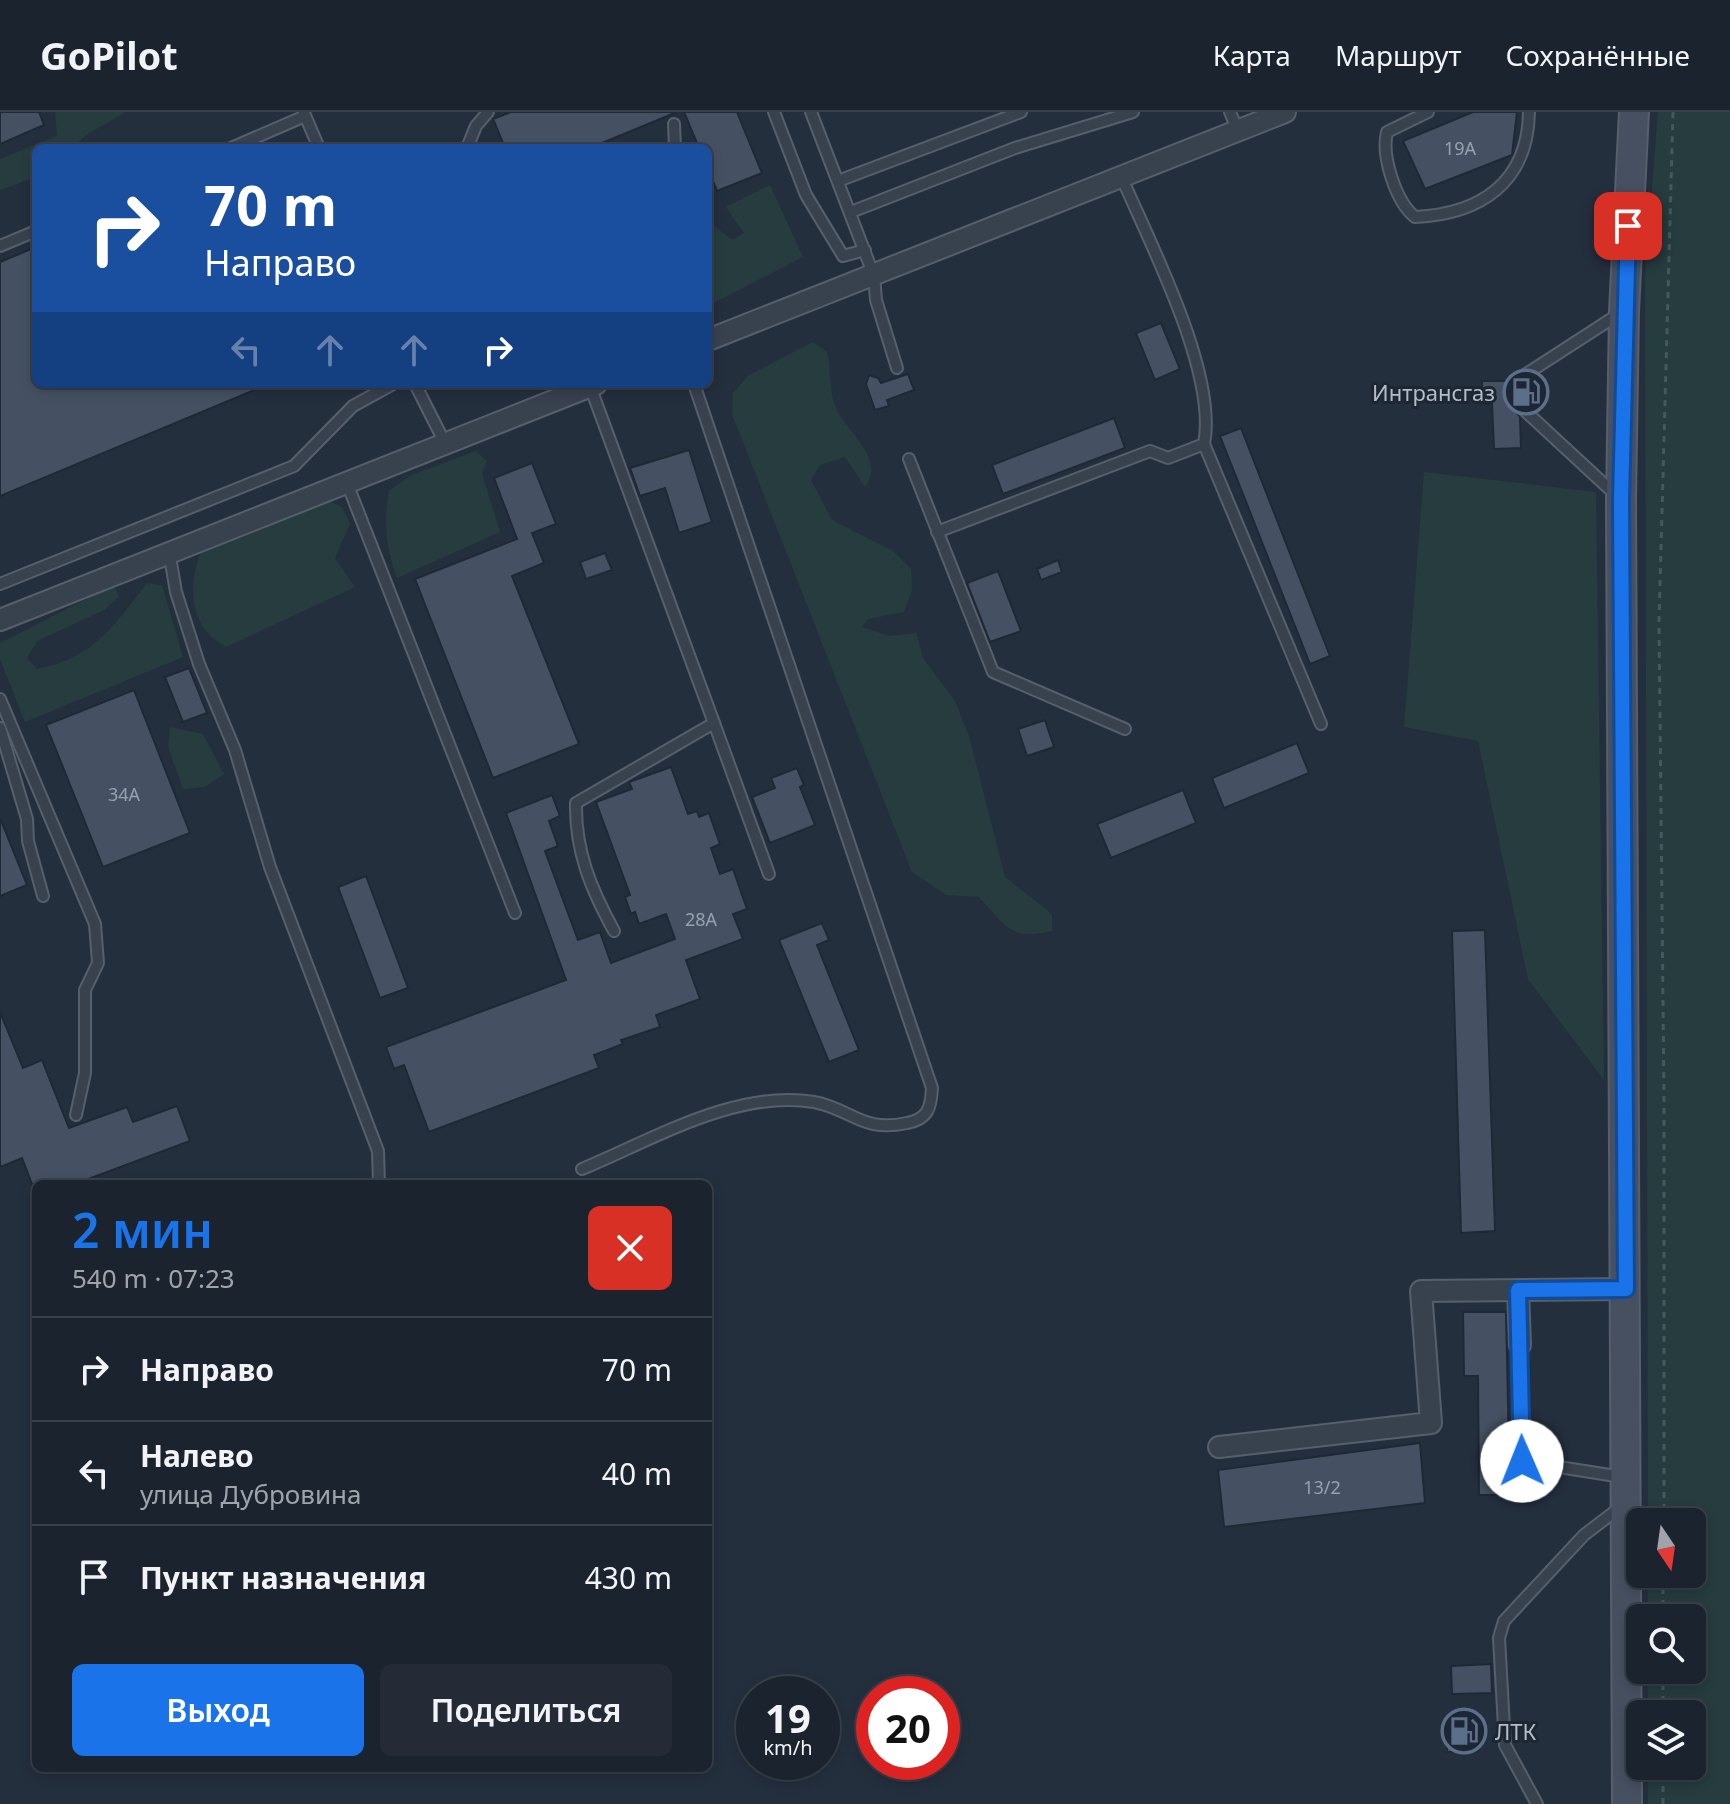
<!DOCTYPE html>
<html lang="ru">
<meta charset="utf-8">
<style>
body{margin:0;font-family:"Noto Sans",sans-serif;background:#242b36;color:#f1f3f6;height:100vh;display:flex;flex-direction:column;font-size:30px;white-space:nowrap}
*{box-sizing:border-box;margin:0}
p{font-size:26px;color:#a0a4aa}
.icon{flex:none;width:44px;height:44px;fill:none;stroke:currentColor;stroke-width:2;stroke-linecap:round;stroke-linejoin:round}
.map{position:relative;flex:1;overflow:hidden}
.drawer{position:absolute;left:32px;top:1068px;width:680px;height:592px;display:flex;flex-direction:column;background:#1b232e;border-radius:12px;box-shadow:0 4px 12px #0003,0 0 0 2px #39404a}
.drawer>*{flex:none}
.banner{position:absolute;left:32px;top:32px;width:680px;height:244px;border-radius:12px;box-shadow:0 4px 12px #0003,0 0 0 2px #39404a;background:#1a4fa0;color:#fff;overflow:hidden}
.needle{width:52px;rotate:167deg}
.buttons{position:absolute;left:1626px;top:1396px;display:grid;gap:16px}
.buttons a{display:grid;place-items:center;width:80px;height:80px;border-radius:12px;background:#1b232e;box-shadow:0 4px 12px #0003,0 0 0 2px #39404a;font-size:40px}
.speed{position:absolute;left:736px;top:1564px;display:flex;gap:16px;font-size:40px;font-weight:700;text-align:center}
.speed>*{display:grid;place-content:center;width:104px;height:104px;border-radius:50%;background:#1b232e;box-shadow:0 4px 12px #0003,0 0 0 2px #39404a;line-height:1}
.speed small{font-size:20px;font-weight:400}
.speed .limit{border:12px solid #d22;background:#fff;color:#111}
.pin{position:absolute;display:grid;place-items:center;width:68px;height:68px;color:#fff;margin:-34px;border-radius:16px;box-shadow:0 4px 12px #0006}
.me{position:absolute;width:88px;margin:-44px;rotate:359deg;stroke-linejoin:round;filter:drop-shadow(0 0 6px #0008)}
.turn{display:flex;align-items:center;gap:28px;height:168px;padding:0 40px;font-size:36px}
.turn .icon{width:104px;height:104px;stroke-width:2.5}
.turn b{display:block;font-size:56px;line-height:68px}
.lanes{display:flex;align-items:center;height:76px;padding:0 40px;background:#0003;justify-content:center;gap:40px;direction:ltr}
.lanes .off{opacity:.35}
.round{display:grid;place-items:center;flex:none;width:84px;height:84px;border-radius:12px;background:#242b36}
.overview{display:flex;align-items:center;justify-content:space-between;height:136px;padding:0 40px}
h1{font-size:48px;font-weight:600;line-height:60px;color:#1a73e8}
.button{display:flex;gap:16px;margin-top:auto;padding:16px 40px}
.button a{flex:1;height:92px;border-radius:12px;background:#1a73e8;color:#fff;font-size:32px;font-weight:600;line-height:92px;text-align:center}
.button a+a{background:#242b36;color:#f1f3f6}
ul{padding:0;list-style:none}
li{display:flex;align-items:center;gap:24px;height:104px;padding:0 40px;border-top:2px solid #39404a}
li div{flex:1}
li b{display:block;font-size:30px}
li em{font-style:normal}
header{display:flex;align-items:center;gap:48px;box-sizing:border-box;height:112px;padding:0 40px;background:#1b232e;border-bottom:2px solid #39404a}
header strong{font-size:38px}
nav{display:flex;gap:44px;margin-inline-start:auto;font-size:28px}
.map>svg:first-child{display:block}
.green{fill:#263c3f}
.building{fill:#455162;stroke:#1f2835;stroke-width:2}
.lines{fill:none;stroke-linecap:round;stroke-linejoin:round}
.service-casing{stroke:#565f6c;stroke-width:14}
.minor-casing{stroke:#565f6c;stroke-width:24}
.secondary-casing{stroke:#565f6c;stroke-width:32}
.path{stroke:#44595c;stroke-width:3;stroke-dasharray:6 6;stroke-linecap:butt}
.service{stroke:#38414e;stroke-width:10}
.minor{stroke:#38414e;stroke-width:20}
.secondary{stroke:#465061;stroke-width:28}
.route-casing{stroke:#114b97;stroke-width:20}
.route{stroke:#1a73e8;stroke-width:14}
.labels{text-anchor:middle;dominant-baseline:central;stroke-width:6;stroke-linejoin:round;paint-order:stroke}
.number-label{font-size:18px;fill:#98a1af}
.poi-label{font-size:22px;fill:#b4bcc9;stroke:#1d2633;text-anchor:end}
</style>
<header>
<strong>GoPilot</strong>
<nav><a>Карта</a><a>Маршрут</a><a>Сохранённые</a></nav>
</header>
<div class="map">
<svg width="1730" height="1692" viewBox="0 0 1730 1692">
<rect width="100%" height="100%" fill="#242f3e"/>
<g class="green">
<path d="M55,0H126L86,23L72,36H36V65L0,78V47L57,24Z"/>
<path d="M1658,0H1730V1692H1648V1654H1692V1602H1648V1558H1692V1506H1648V1462H1692V1410H1648L1645,165Z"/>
<path d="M770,73L803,145L708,194V109L732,128L744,121L726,95Z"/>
<path d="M813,230L827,240C831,257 829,276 834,291C842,318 888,345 865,375L845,345L820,353L811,368L832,408L893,439L911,457L912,478L904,500L868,507L862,515L889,524L916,521L923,546L955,589L969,624L1005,765L1052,802V819C1011,829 1005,814 979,785L946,783L912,760L732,302L733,281L749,263Z"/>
<path d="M476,339L487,349L482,362L500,420L397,466C386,435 383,412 389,379L411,363Z"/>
<path d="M1424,360L1596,380L1604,968L1528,867L1478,629L1404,615Z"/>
<path d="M328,389L342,395L350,412L335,446L355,475L226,535C189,515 188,478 200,441Z"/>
<path d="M147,471L162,473L183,545L25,610L0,547V531L114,473L119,485L104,498L37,529L27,546L37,557C94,546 114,514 147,471Z"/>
<path d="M170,615L203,622L224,662L205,675L183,677L168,634Z"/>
</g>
<g class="building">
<path d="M0,0H39L44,13L0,32Z"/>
<path d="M511,0H677L590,36H505L493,7Z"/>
<path d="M684,0H737L762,61L717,79L708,57V36H699Z"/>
<path d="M1473,0H1517L1512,43L1425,77L1403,29Z"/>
<path d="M36,135V272H269L0,384V150Z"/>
<path d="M1161,211L1180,257L1155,268L1136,221Z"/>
<path d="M908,262L914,278L887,288L889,294L875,298L866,272L869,263L878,266L881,271Z"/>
<path d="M1482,269H1515L1514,296L1520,305L1521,336L1494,337L1492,292H1482Z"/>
<path d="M1531,269H1537V292H1530Z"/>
<path d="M1114,306L1125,336L1003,382L992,353Z"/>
<path d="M1241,316L1330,544L1310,552L1220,324Z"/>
<path d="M689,338L712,410L679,421L665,376L640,384L630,356Z"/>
<path d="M532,351L556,412L532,421L544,451L512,464L579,632L493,666L415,467L517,427L494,366Z"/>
<path d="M605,441L612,458L586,467L580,450Z"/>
<path d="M1058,448L1062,460L1041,468L1037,457Z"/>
<path d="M998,459L1021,519L990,530L967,471Z"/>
<path d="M189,556L207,601L183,610L165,565Z"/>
<path d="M134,578L190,721L103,755L46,613Z"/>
<path d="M1045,608L1054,635L1027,644L1018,617Z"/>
<path d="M1297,631L1309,661L1224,696L1212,666Z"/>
<path d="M671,655L688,702L697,699L699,705L709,701L720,732L711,736L720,762L733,757L747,797L733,802L743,827L686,848L700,887L656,903L660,915L621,928L623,932L594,943L599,956L429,1020L404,953L394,957L386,935L566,868L506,701L552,683L560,704L549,709L558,734L545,739L578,828L600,820L611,851L675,827L666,802L639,812L635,800L631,802L625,785L630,783L596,690L632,677L629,670Z"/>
<path d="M797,656L804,673L800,675L815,713L770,731L752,685L775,676L771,666Z"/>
<path d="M1183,678L1196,711L1111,746L1097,712Z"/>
<path d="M0,706L27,773L0,784Z"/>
<path d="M366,764L408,876L380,886L338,775Z"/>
<path d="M822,811L829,828L817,833L859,938L829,950L779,828Z"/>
<path d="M1485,818L1495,1119L1461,1121L1452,819Z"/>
<path d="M0,900L23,956L42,948L69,1016L127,995L133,1010L177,994L190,1029L75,1072H32L22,1046L0,1055Z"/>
<path d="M1463,1200H1506L1510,1383H1479L1478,1264H1464Z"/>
<path d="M1420,1331L1425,1391L1224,1415L1218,1358Z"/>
<path d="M1491,1552L1492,1581L1452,1582L1451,1554Z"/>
<path d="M1447,1612H1479L1478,1640H1447Z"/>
</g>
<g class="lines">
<g class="service-casing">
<g id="service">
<path d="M774,0L806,83L843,144L865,138"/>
<path d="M811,0L874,164L876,188L897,256"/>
<path d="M1230,0L1238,19"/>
<path d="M1428,0L1387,20C1381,44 1396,90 1415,105C1481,102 1528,70 1529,0"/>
<path d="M304,1L319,36"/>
<path d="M674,12L675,36"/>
<path d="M231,36L305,4"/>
<path d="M467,36L476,14L488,0"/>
<path d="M838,69L1021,0"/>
<path d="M851,100L1015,36L1133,0"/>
<path d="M0,134L36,119"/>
<path d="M415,272L446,333"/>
<path d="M590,274L714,611L576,691C575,739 591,777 614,819"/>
<path d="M1204,332L1321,612"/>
<path d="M909,347L993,560L1125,617"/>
<path d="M347,371L515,801"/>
<path d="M1617,384L1522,296L1523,264L1619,202"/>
<path d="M937,420L1150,339L1168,346L1204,332C1218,262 1150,131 1121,64"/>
<path d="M169,439L176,480L199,552L235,638L270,755L378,1039L379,1072"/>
<path d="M0,472L294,354L353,294L393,272"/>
<path d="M0,587L95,812L98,851L85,878V961L76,1003"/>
<path d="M714,611L769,762"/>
<path d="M0,616L27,707L28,729L43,784"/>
<path d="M582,1057C652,1028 736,977 814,990C852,997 861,1021 907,1011C928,1007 931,996 932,976L694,272"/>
<path d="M1520,1233L1522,1349L1622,1365"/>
<path d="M1537,1692L1505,1633L1499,1526L1504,1509L1584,1423L1622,1394"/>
</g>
</g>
<g class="minor-casing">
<g id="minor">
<path d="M708,228L1285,0"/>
<path d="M0,508L596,272"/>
<path d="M1518,1178L1520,1233"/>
<path d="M1219,1335L1431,1311L1421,1179L1626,1177"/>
</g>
</g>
<g class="secondary-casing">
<path id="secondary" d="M1627,1692L1621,388L1624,199L1634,0"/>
</g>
<g class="path">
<path d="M1664,1410V985L1659,509L1673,0"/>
<path d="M1663,1506V1462"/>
<path d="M1663,1602V1558"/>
<path d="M1663,1692V1654"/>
</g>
<use href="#service" class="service"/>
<use href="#minor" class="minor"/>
<use href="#secondary" class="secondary"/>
</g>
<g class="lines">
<g class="route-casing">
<path id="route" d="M1522,1349L1518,1178L1626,1177L1621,388L1628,114"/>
</g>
<use href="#route" class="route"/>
</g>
<defs>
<g id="fuel-ring" transform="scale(2.3)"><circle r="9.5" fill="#1d2633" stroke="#5c6f8a" stroke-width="1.5"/><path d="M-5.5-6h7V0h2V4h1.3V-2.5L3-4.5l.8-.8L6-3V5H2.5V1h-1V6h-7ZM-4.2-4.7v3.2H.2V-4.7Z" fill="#5c6f8a"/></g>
</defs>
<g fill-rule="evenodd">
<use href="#fuel-ring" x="1526" y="280"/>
<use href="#fuel-ring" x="1464" y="1619"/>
</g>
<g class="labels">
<g class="number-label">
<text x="1460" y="36">19А</text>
<text x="124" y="682">34А</text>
<text x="701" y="807">28А</text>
<text x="1322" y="1375">13/2</text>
</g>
<g class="poi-label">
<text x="1495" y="280">Интрансгаз</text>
<text x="1495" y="1619" text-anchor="start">ЛТК</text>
</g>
</g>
</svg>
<div class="buttons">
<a><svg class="needle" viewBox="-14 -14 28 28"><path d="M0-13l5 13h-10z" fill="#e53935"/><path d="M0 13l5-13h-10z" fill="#a0a4aa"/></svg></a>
<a><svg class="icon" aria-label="search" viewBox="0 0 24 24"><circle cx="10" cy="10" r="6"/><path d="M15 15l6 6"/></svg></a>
<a><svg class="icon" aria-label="layers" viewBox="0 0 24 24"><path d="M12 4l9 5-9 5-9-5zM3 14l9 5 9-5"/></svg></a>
</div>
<div class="speed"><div>19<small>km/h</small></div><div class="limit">20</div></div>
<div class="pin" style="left:1628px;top:114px;background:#d93025"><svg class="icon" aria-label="arrive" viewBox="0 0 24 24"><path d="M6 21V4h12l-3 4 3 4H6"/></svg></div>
<svg class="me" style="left:1522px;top:1349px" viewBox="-20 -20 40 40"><circle r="19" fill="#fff"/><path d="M0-13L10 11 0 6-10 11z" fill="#1a73e8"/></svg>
<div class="banner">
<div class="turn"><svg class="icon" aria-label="right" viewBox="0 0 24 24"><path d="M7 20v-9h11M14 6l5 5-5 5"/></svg><div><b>70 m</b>Направо</div></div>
<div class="lanes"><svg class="icon off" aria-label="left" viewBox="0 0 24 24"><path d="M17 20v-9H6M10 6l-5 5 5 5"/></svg><svg class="icon off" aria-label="ahead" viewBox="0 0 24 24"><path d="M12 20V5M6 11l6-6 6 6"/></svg><svg class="icon off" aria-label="ahead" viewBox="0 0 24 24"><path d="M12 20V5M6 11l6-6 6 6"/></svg><svg class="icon" aria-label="right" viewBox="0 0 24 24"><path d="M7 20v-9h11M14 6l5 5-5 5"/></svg></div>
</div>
<section class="drawer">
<div class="overview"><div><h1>2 мин</h1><p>540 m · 07:23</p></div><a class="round" style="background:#d93025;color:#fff"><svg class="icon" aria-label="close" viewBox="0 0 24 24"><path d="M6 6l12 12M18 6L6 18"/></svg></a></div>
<ul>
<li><svg class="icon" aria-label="right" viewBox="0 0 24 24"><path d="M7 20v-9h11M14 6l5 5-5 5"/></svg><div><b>Направо</b></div><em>70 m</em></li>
<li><svg class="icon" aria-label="left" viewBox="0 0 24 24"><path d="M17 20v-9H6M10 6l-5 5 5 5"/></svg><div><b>Налево</b><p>улица Дубровина</p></div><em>40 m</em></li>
<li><svg class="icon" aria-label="arrive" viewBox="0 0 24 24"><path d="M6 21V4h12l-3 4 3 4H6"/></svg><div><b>Пункт назначения</b></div><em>430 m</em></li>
</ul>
<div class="button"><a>Выход</a><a>Поделиться</a></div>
</section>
</div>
